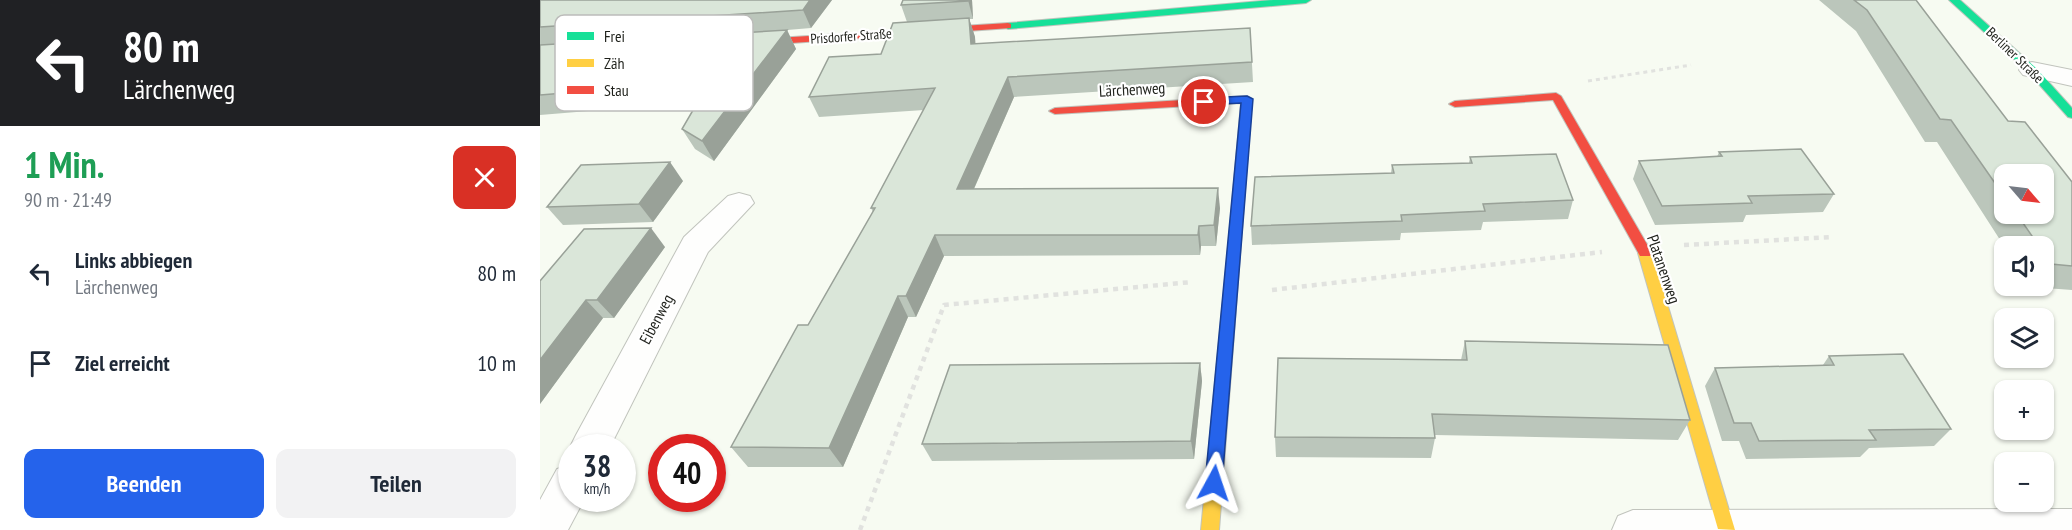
<!DOCTYPE html>
<html lang="de">
<meta charset="utf-8">
<style>
body{margin:0;font-family:"PT Sans Narrow",sans-serif;background:#f2f2f3;color:#1f2937;height:100vh;display:flex;flex-direction:column;font-size:22px;white-space:nowrap}
*{box-sizing:border-box;margin:0}
p{font-size:20px;color:#747a83}
.icon{flex:none;width:33px;height:33px;fill:none;stroke:currentColor;stroke-width:2;stroke-linecap:round;stroke-linejoin:round}
.map{position:relative;flex:1;overflow:hidden}
.drawer{display:flex;flex-direction:column;background:#fff;width:540px}
.drawer>*{flex:none}
.guide{background:#202124;color:#fff;overflow:hidden}
.needle{width:39px;rotate:118deg}
.tools{position:absolute;left:1454px;top:164px;display:grid;gap:12px}
.tools a{display:grid;place-items:center;width:60px;height:60px;border-radius:12px;background:#fff;box-shadow:0 2px 4px #0004;font-size:30px}
.speed{position:absolute;left:18px;top:434px;display:flex;gap:12px;font-size:30px;font-weight:700;text-align:center}
.speed>*{display:grid;place-content:center;width:78px;height:78px;border-radius:50%;background:#fff;box-shadow:0 2px 4px #0004;line-height:1}
.speed small{font-size:15px;font-weight:400}
.speed .limit{border:9px solid #d22;background:#fff;color:#111}
.pin{position:absolute;display:grid;place-items:center;width:51px;height:51px;color:#fff;margin:-26px;border:3px solid #fff;border-radius:50%;box-shadow:0 2px 6px #0007}
.me{position:absolute;width:66px;margin:-33px;rotate:5deg;stroke-linejoin:round;filter:drop-shadow(0 0 4px #0008)}
.turn{display:flex;align-items:center;gap:21px;height:126px;padding:0 24px;font-size:27px}
.turn .icon{width:78px;height:78px;stroke-width:2.5}
.turn b{display:block;font-size:42px;line-height:51px}
.round{display:grid;place-items:center;flex:none;width:63px;height:63px;border-radius:12px;background:#f2f2f3}
.head{display:flex;align-items:center;justify-content:space-between;height:102px;padding:0 24px}
h1{font-size:36px;font-weight:600;line-height:45px;color:#1e9e55}
.button{display:flex;gap:12px;margin-top:auto;padding:12px 24px}
.button a{flex:1;height:69px;border-radius:12px;background:#2563eb;color:#fff;font-size:24px;font-weight:600;line-height:69px;text-align:center}
.button a+a{background:#f2f2f3;color:#1f2937}
ul{padding:0;list-style:none}
li{display:flex;align-items:center;gap:18px;height:90px;padding:0 24px}
li div{flex:1}
li b{display:block;font-size:22px}
li em{font-style:normal}
main{display:flex;flex:1;min-height:0}
.map>svg:first-child{display:block}
.lines{fill:none;stroke-linecap:round;stroke-linejoin:round}
.street-casing{stroke:#c1c4bd;stroke-width:2}
.fast-casing{stroke:#c1c4bd;stroke-width:2}
.slow-casing{stroke:#c1c4bd;stroke-width:2}
.jam-casing{stroke:#c1c4bd;stroke-width:2}
.path-far1{stroke:#e1e2df;stroke-width:3;stroke-dasharray:4 4;stroke-linecap:butt}
.path{stroke:#e1e2df;stroke-width:4.5;stroke-dasharray:5 5;stroke-linecap:butt}
.street{fill:#fefefd;fill-rule:evenodd}
.fast{fill:#16e098;fill-rule:evenodd}
.slow{fill:#ffcf43;fill-rule:evenodd}
.jam{fill:#f24e42;fill-rule:evenodd}
.wall{fill:#bbc6bb;fill-rule:evenodd}
.shaded-wall{fill:#99a198}
.building{fill:#dae6d9;stroke:#99a198;stroke-width:1.5}
.route{fill:#2563eb;stroke:#184099;stroke-width:1.5}
.labels{text-anchor:middle;dominant-baseline:central;stroke-width:4.5;stroke-linejoin:round;paint-order:stroke}
.far-street-label{font-size:14px;fill:#1e201a;stroke:#fff}
.street-label{font-size:16px;fill:#1e201a;stroke:#fff}
.key{fill:#fff;stroke:#bcbcba;stroke-width:1.5}
.key-label{font-size:16px;fill:#1e201a}
</style>
<main>
<section class="drawer">
<div class="guide">
<div class="turn"><svg class="icon" aria-label="left" viewBox="0 0 24 24"><path d="M17 20v-9H6M10 6l-5 5 5 5"/></svg><div><b>80 m</b>Lärchenweg</div></div>
</div>
<div class="head"><div><h1>1 Min.</h1><p>90 m · 21:49</p></div><a class="round" style="background:#d93025;color:#fff"><svg class="icon" aria-label="close" viewBox="0 0 24 24"><path d="M6 6l12 12M18 6L6 18"/></svg></a></div>
<ul>
<li><svg class="icon" aria-label="left" viewBox="0 0 24 24"><path d="M17 20v-9H6M10 6l-5 5 5 5"/></svg><div><b>Links abbiegen</b><p>Lärchenweg</p></div><em>80 m</em></li>
<li><svg class="icon" aria-label="arrive" viewBox="0 0 24 24"><path d="M6 21V4h12l-3 4 3 4H6"/></svg><div><b>Ziel erreicht</b></div><em>10 m</em></li>
</ul>
<div class="button"><a>Beenden</a><a>Teilen</a></div>
</section>
<div class="map">
<svg width="1532" height="530" viewBox="0 0 1532 530">
<rect width="100%" height="100%" fill="#f7fbf2"/>
<g class="lines">
<g class="street-casing">
<g id="street">
<path d="M1492,62L1532,70V86L1483,75L1479,70L1483,65Z"/>
<path d="M199,193L210,196L214,203L168,252L70,447H32V450L30,447L36,435L144,237L188,196Z"/>
<path d="M32,464V498H45L28,530H0V500L17,469Z"/>
<path d="M1532,509V530H1072L1078,516L1093,510Z"/>
</g>
</g>
<g class="fast-casing">
<g id="fast">
<path d="M733,0H771L766,3L468,29L463,26L468,23Z"/>
<path d="M1409,0H1420L1496,68L1532,108V118L1528,117L1488,72Z"/>
</g>
</g>
<g class="slow-casing">
<g id="slow">
<path d="M697,212L703,216L679,530H661L691,216Z"/>
<path d="M1105,248L1112,253L1195,530L1178,529L1098,253Z"/>
</g>
</g>
<g class="jam-casing">
<g id="jam">
<path d="M468,23L471,24V28L208,46L203,43L208,40Z"/>
<path d="M1016,93L1021,96L1112,253L1110,256H1100L1013,100L915,107L909,104L915,101Z"/>
<path d="M707,96L712,99L703,216L697,220L691,216L701,103L515,114L509,111L515,108Z"/>
</g>
</g>
<path class="path-far1" d="M1048,81L1151,65"/>
<g class="path">
<path d="M1144,245L1293,237"/>
<path d="M732,290L1062,252"/>
<path d="M320,530L404,305L652,282"/>
</g>
<use href="#street" class="street"/>
<use href="#fast" class="fast"/>
<use href="#slow" class="slow"/>
<use href="#jam" class="jam"/>
</g>
<g class="wall">
<path d="M0,0H292L271,28L247,30L256,49L174,161L155,149L142,129L158,102L0,115Z"/>
<path d="M363,0H432L433,19H429L435,37V44L710,28L713,82L474,97L434,189L680,208L676,246H661L660,255L404,256L376,317H368L303,467H208L191,447L268,325L333,212L331,208L384,110L279,117L269,97L341,54L367,22L361,5Z"/>
<path d="M1279,0H1376L1468,121L1532,182V290L1491,287L1490,285H1503V246H1464L1397,142H1385L1316,31ZM1464,174L1503,213H1464Z"/>
<path d="M1179,152L1294,194L1283,212L1206,215L1203,222L1115,225L1093,179L1099,161L1177,157Z"/>
<path d="M930,157L1033,200L1028,219L943,222L941,230L861,233L860,240L712,245L711,226L851,173L852,165L929,163Z"/>
<path d="M143,181L113,222L23,225L7,207Z"/>
<path d="M44,229L125,247L74,318H63L0,404Z"/>
<path d="M925,341L1150,420L1138,440L895,435V438L891,458L736,457L735,437L921,360Z"/>
<path d="M1289,356L1411,429L1394,446L1329,448L1320,457L1206,459L1199,441H1182L1165,386L1175,368L1283,365Z"/>
<path d="M660,363L662,381L654,459L392,461L382,444Z"/>
</g>
<g class="shaded-wall">
<path d="M270,0H292L271,28L263,10Z"/>
<path d="M428,0H432L433,19Z"/>
<path d="M429,18L435,37L437,64L431,44Z"/>
<path d="M247,30L256,49L174,161L162,141Z"/>
<path d="M468,77L474,97L425,209L417,189Z"/>
<path d="M130,162L143,181L113,222L99,204Z"/>
<path d="M678,188L680,208L676,246L674,225Z"/>
<path d="M659,226L661,246L660,255L658,235Z"/>
<path d="M111,228L125,247L74,318L57,300Z"/>
<path d="M395,235L404,256L376,317L366,296Z"/>
<path d="M358,296L368,317L303,467L289,448Z"/>
<path d="M46,300L63,318L0,404V360Z"/>
<path d="M660,363L662,381L654,459L651,441Z"/>
</g>
<g class="building">
<path d="M0,0H270L263,10L0,27Z"/>
<path d="M363,0H428V1L361,5Z"/>
<path d="M1314,0H1376L1468,121L1485,122L1532,182V266L1511,264L1503,252V246H1499L1476,213H1503V174H1464V196L1411,120L1400,119L1327,10Z"/>
<path d="M429,18L431,44L710,28L712,62L468,77L417,189L678,188L674,225L659,226L658,235H395L366,296H358L289,448L191,447L258,325H268L335,208H331L395,88L269,97L289,57L341,54L353,23Z"/>
<path d="M247,30L162,141L142,129L170,81L0,95V45Z"/>
<path d="M1261,149L1294,194L1208,196L1212,203L1122,206L1099,161L1182,156L1179,152Z"/>
<path d="M1016,154L1033,200L943,204L945,211L861,215L862,221L711,226L715,177L854,173L852,165L932,163L930,157Z"/>
<path d="M130,162L99,204L7,207L41,165Z"/>
<path d="M111,228L57,300H46L0,360V281L44,229Z"/>
<path d="M925,341L1128,345L1150,420L892,414L895,438L735,437L738,358L927,360Z"/>
<path d="M1363,354L1411,429L1329,430L1336,440L1219,441L1211,423H1194L1175,368L1294,365L1289,356Z"/>
<path d="M660,363L651,441L382,444L410,365Z"/>
</g>
<path class="route" d="M707,96L713,99L682,483L680,488L674,491L668,488L665,483L701,103L664,105L659,102L664,98Z"/>
<g class="labels">
<g class="far-street-label">
<text transform="translate(311 36) rotate(-4)">Prisdorfer Straße</text>
<text transform="translate(1475 55) rotate(44)">Berliner Straße</text>
</g>
<g class="street-label">
<text transform="translate(592 89) rotate(-3)">Lärchenweg</text>
<text transform="translate(1124 269) rotate(71)">Platanenweg</text>
<text transform="translate(116 319) rotate(-62)">Eibenweg</text>
</g>
</g>
<rect x="15" y="15" width="198" height="96" rx="9" class="key"/>
<rect x="27" y="32" width="27" height="8" fill="#16e098"/>
<rect x="27" y="59" width="27" height="8" fill="#ffcf43"/>
<rect x="27" y="86" width="27" height="8" fill="#f24e42"/>
<g class="key-label">
<text x="64" y="42">Frei</text>
<text x="64" y="69">Zäh</text>
<text x="64" y="96">Stau</text>
</g>
</svg>
<div class="tools">
<a><svg class="needle" viewBox="-14 -14 28 28"><path d="M0-13l5 13h-10z" fill="#e53935"/><path d="M0 13l5-13h-10z" fill="#747a83"/></svg></a>
<a><svg class="icon" aria-label="sound" viewBox="0 0 24 24"><path d="M4 9h4l5-4v14l-5-4H4zM17 9q2 3 0 6"/></svg></a>
<a><svg class="icon" aria-label="layers" viewBox="0 0 24 24"><path d="M12 4l9 5-9 5-9-5zM3 14l9 5 9-5"/></svg></a>
<a>+</a>
<a>−</a>
</div>
<div class="speed"><div>38<small>km/h</small></div><div class="limit">40</div></div>
<div class="pin" style="left:664px;top:102px;background:#d93025"><svg class="icon" aria-label="arrive" viewBox="0 0 24 24"><path d="M6 21V4h12l-3 4 3 4H6"/></svg></div>
<svg class="me" style="left:674px;top:483px" viewBox="-20 -20 40 40"><path d="M0-17L14 15 0 8-14 15z" fill="#2563eb" stroke="#fff" stroke-width="4"/></svg>
</div>
</main>
